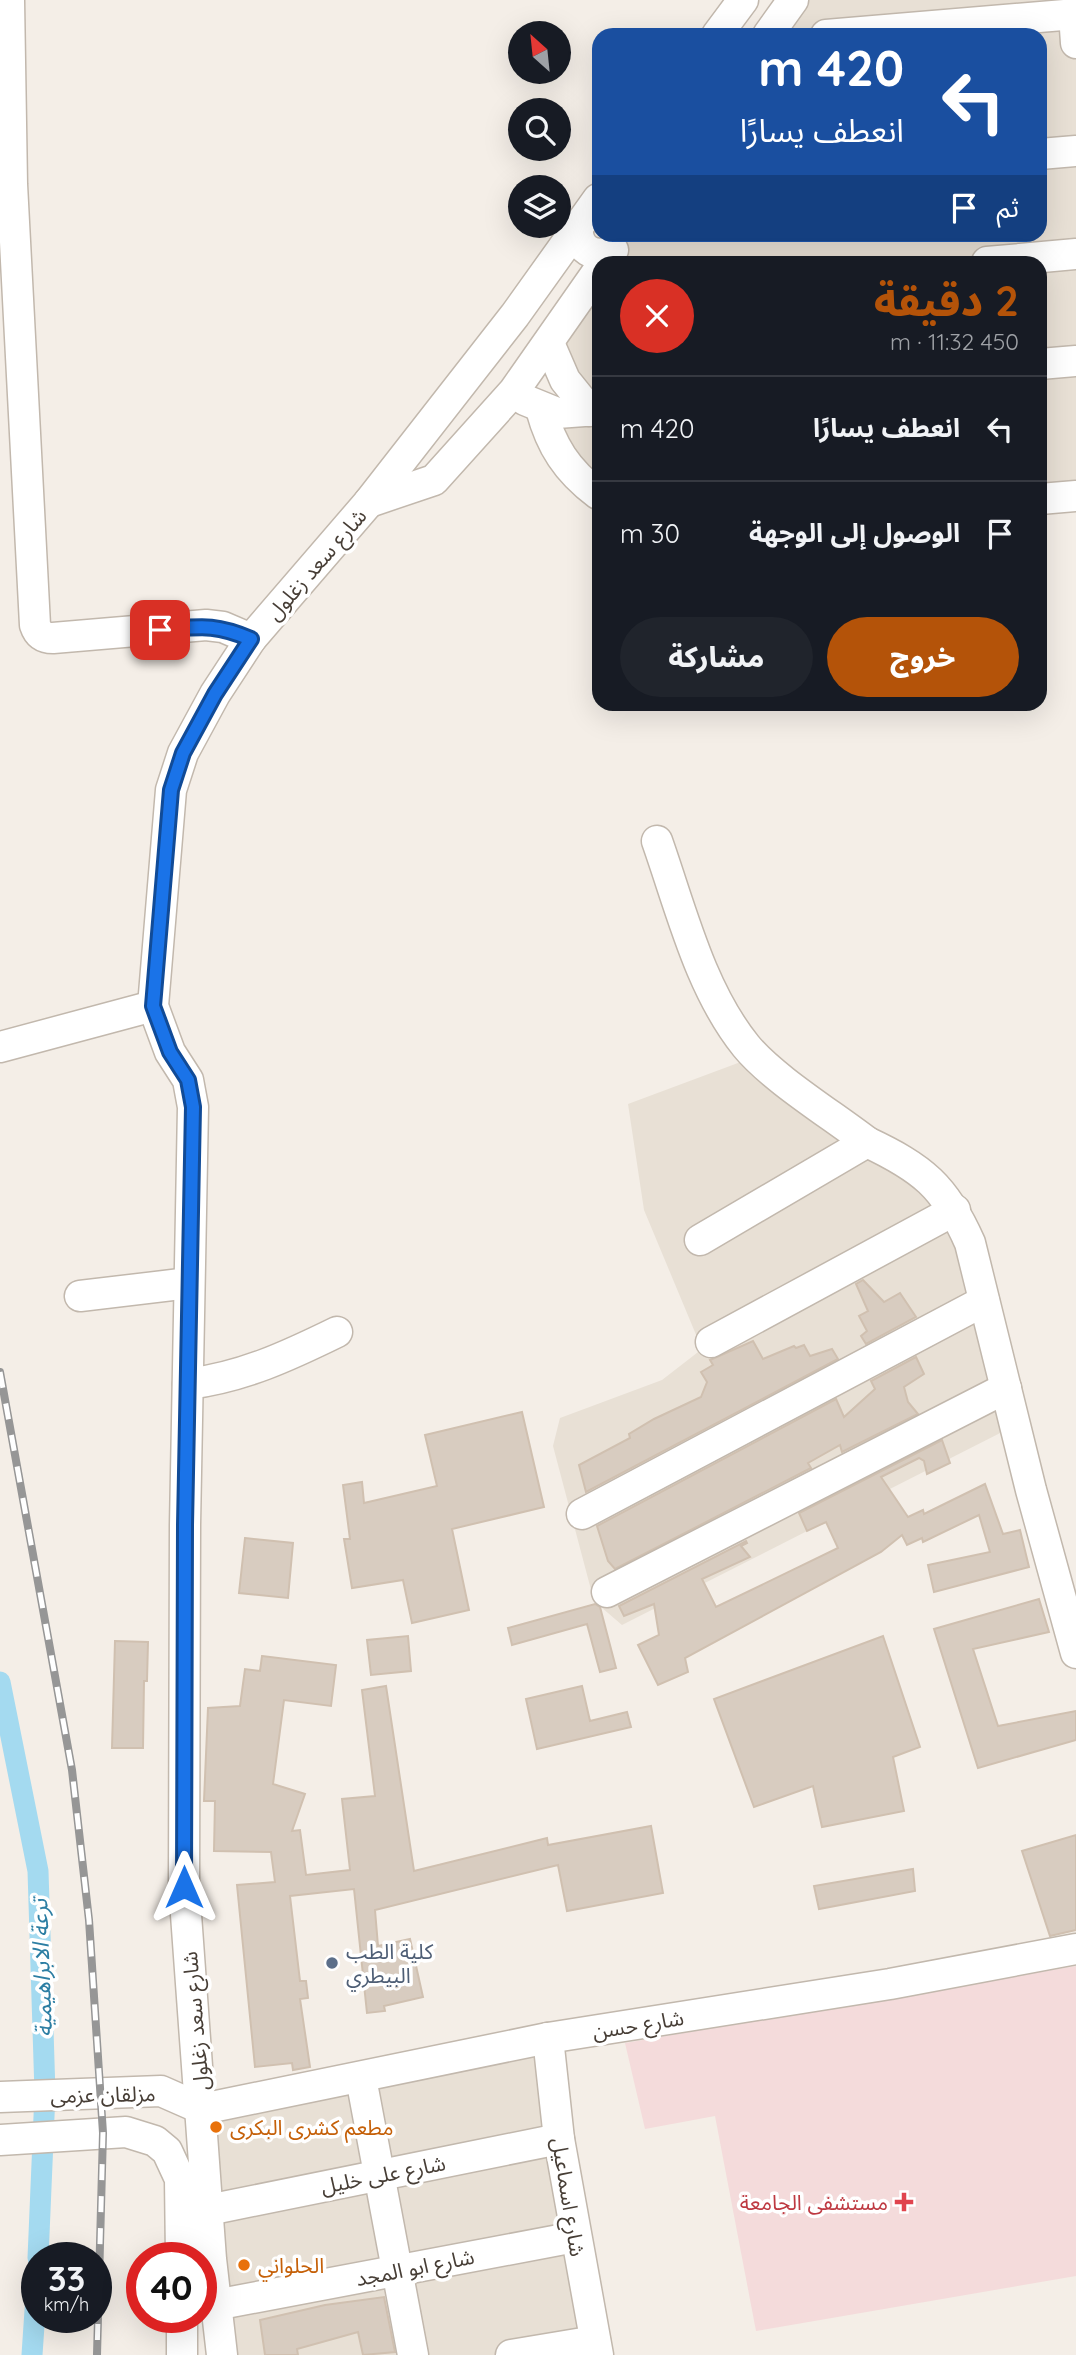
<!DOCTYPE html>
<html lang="ar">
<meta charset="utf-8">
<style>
body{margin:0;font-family:Quicksand,"Noto Sans Arabic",sans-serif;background:#20242c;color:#f1f3f6;direction:rtl;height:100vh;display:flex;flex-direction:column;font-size:26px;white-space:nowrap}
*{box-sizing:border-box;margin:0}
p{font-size:23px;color:#9ea1a6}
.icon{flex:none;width:38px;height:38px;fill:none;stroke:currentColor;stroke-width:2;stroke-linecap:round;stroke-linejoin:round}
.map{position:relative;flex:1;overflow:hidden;direction:ltr}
.drawer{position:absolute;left:592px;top:256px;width:455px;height:455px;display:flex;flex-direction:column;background:#171b24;border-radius:21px;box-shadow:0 7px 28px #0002;direction:rtl}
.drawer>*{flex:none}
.hud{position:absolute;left:592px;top:28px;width:455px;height:214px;border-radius:21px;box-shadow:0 7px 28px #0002;direction:rtl;background:#1a4fa0;color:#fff;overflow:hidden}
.needle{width:46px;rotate:333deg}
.fabs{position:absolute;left:508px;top:21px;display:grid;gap:14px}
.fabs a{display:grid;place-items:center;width:63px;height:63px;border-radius:50%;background:#171b24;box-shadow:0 7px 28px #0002;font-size:35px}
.speed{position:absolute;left:21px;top:2242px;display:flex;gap:14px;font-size:35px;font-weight:700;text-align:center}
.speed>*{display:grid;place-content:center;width:91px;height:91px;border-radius:50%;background:#171b24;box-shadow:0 7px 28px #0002;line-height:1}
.speed small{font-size:18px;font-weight:400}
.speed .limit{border:10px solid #d22;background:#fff;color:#111}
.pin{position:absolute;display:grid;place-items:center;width:60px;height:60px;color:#fff;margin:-30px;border-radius:14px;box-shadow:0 4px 10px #0006}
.me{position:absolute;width:77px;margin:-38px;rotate:0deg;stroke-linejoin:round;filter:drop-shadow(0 0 5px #0008)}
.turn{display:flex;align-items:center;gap:24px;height:147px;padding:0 28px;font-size:32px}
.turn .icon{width:91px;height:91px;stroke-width:2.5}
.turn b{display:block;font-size:49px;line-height:60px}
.then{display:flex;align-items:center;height:66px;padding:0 28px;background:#0003;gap:14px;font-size:26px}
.round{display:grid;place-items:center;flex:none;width:74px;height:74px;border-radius:37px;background:#20242c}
.summary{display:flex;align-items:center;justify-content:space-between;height:119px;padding:0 28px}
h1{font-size:42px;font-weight:800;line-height:52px;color:#b45309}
.primary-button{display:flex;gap:14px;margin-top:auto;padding:14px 28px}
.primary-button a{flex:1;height:80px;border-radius:42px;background:#b45309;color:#fff;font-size:28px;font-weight:800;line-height:80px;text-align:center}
.primary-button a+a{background:#20242c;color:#f1f3f6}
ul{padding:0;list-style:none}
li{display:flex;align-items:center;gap:21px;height:105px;padding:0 28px;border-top:2px solid #363941}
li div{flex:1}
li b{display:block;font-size:26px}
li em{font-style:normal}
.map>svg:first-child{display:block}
.residential{fill:#e8e0d5}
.medical{fill:#f4dbdb}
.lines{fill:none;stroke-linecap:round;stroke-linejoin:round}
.canal{stroke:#a4daf0;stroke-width:21}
.building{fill:#d8ccc0;stroke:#d0c0b0;stroke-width:2}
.minor-casing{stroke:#c2b8ad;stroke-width:33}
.minor{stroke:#fff;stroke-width:30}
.rail-casing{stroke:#969696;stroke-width:8}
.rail{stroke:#fff;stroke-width:5;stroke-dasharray:16;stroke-linecap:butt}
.route-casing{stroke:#114b97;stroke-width:18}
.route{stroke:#1a73e8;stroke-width:12}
.service-dot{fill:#5c6f8a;stroke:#fff;stroke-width:2.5}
.food-dot{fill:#e8710a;stroke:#fff;stroke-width:2.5}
.health-dot{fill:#e0444e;stroke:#fff;stroke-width:2.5}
.labels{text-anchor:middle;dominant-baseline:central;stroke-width:7;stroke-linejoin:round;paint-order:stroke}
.street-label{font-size:21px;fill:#473e36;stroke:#fff}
.service-label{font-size:21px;fill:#4e5e75;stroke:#fff;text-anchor:start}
.food-label{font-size:21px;fill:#c56008;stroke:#fff;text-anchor:start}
.health-label{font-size:21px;fill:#be3a42;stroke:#fff;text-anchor:end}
.water-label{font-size:23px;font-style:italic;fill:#2c7ea3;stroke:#fff}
</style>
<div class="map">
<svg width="1076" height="2355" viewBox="0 0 1076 2355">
<rect width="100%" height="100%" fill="#f4eee7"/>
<g class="residential">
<path d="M796,0H1076V490L1040,494V262H606L626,235L1040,234V35H771Z"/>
<path d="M598,274V491L550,435L562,417L594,413L549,343Z"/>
<path d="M754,1057L955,1215L1012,1427L622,1625L594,1601L553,1446L560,1418L662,1380L702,1349L644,1210L628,1104Z"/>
<path d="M548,2040L600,2355H228L202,2109Z"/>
</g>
<path class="medical" d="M1076,1966V2276L756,2331L715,2116L645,2129L625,2043Z"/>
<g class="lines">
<g class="canal">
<path d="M0,1682L38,1871L45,2093L38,2258"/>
<path d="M32,2355L37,2281"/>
</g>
</g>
<g class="building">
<path d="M863,1280L884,1302L900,1293L916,1317L866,1344L861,1336L867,1331L859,1316L868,1311L856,1284Z"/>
<path d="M753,1341L763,1359L794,1346L796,1348L804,1345L810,1356L832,1349L838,1359L586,1492L579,1465L630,1438L629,1434L654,1419L701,1397L707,1382L701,1372L713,1365L710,1360Z"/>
<path d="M916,1357L924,1374L904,1387L908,1402L918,1414L842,1452L840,1445L808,1463L811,1468L615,1569L608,1561L597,1526L836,1399L844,1417L875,1389L871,1381Z"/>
<path d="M522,1412L544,1507L452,1529L469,1610L412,1623L403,1580L352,1588L344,1539H350L343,1485L362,1482L364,1503L437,1486L425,1435Z"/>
<path d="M942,1440L950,1463L927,1474L924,1461L919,1458L881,1477L908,1517L923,1510L924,1514L985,1484L1003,1534L1020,1530L1029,1567L934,1592L928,1565L990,1552L979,1515L923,1542L922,1538L907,1545L902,1535L881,1552L685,1658L688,1672L658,1685L638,1645L659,1635L654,1604L624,1616L619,1606L746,1541L747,1543L741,1546L750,1557L702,1579L716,1607L838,1548L826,1522L807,1531L799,1513Z"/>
<path d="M245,1538L293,1543L288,1598L239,1593Z"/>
<path d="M1039,1599L1049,1632L973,1649L998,1726L1076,1711V1740L978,1768L934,1629Z"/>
<path d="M595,1604L600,1607L616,1668L600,1672L587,1624L512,1645L508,1628Z"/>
<path d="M408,1636L411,1671L371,1675L367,1640Z"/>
<path d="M883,1636L920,1747L893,1757L904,1811L822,1827L813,1786L754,1807L714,1699Z"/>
<path d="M115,1641L148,1642L147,1681H144L143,1748H112Z"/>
<path d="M262,1656L336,1665L331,1706L284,1700L273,1784L305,1794L292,1831L300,1830L306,1875L350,1870L342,1799L375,1796L362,1690L386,1686L414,1871L547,1838L548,1845L651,1826L663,1893L567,1911L558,1865L375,1910L378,1946L410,1939L423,1997L384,2006L385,2011L367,2013L354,1889L290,1896L300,1981H306L308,1998L300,1999L310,2067L293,2070L292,2063L255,2067L237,1885L275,1882L271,1852L214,1851L215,1801H204L208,1708L240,1706L245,1669L260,1671Z"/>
<path d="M582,1686L590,1721L627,1712L631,1727L537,1749L526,1699Z"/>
<path d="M1076,1835V1930L1050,1936L1022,1851Z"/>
<path d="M913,1869L915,1891L819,1909L814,1886Z"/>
<path d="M384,2297L395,2352L363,2355L358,2332L297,2349L298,2355H265L260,2320L325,2305Z"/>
</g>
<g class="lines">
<g class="minor-casing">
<g id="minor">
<path d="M9,0L12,184L35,625C38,634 43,638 53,638L206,625L223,627L251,639"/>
<path d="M1074,14L1076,43"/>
<path d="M717,35L743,0"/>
<path d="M768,35L793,0"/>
<path d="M826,35L1076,14"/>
<path d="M1040,154L1076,151"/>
<path d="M578,227C576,249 595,260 613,250"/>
<path d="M987,262L1076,254"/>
<path d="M549,343L565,380L590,411"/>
<path d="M1040,364L1076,361"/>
<path d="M525,400L557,413L598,410"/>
<path d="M541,409C551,446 567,471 598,494"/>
<path d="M1040,499L1076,496"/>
<path d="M369,502L434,480L514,391L598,271"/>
<path d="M657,841C681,909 700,989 746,1046C772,1078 832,1115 867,1142"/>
<path d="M0,1047L153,1006"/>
<path d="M700,1240L867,1142C922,1168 945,1186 970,1243L1031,1490L1076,1653"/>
<path d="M80,1296L189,1283"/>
<path d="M711,1342L955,1210"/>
<path d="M188,1384C243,1377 288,1356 337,1332"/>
<path d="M582,1514L984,1301"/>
<path d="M607,1592L1006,1388"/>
<path d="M548,2038L559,2139L598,2355"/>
<path d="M361,2078L413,2355"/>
<path d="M0,2097L161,2091L202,2109"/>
<path d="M202,2109L548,2038L890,1984L1076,1949"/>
<path d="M0,2140L126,2132L155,2141L167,2151L180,2179L181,2258"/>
<path d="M208,2210L559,2139"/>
<path d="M215,2305L575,2237"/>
<path d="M182,2317V2355"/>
<path d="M222,2355L211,2259L184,1887L185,1525L193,1107L188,1080L170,1052L153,1006L171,790L183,753L215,694L251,639L369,502L515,315L598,199"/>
<path d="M511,2355L595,2341"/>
</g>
</g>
<use href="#minor" class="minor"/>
<g class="rail-casing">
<path id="rail" d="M0,1372L72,1770L89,1920L103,2133L97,2355"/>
</g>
<use href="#rail" class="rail"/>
</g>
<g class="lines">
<g class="route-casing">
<path id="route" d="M160,630C200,627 213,623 251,639L215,694L183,753L171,790L153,1006L170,1052L188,1080L193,1107L185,1525L184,1887"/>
</g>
<use href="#route" class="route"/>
</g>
<circle class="service-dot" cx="332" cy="1963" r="7"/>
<g class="food-dot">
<circle cx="216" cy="2127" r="7"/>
<circle cx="244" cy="2265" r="7"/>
</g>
<path class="health-dot" d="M900.5 2191.5h7v7h7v7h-7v7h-7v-7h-7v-7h7z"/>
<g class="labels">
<g class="street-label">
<text transform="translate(316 564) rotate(-49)">شارع سعد زغلول</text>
<text transform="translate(195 2021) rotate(-95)">شارع سعد زغلول</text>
<text transform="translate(638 2024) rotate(-9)">شارع حسن</text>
<text transform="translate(103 2094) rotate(-1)">مزلقان عزمى</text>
<text transform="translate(383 2174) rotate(-11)">شارع على خليل</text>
<text transform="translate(569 2197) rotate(81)">شارع اسماعيل</text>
<text transform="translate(415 2267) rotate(-11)">شارع ابو المجد</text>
</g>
<g class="service-label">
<text x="346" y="1951">كلية الطب<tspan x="346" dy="24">البيطري</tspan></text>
</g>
<g class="food-label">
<text x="230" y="2127">مطعم كشرى البكرى</text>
<text x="258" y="2265">الحلواني</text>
</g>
<g class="health-label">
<text x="888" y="2202">مستشفى الجامعة</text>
</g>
<g class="water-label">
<text transform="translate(41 1968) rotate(-92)">ترعة الابراهيمية</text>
</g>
</g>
</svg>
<div class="fabs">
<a><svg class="needle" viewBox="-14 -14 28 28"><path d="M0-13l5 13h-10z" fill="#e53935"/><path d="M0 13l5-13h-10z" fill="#9ea1a6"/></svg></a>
<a><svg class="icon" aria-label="search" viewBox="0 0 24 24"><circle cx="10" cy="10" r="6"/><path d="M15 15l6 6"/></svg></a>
<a><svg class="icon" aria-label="layers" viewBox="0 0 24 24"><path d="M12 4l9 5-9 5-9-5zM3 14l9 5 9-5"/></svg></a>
</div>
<div class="speed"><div>33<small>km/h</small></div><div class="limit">40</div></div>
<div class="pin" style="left:160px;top:630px;background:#d93025"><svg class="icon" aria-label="arrive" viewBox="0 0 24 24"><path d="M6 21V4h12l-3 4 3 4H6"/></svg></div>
<svg class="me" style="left:184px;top:1887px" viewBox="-20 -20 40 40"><path d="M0-17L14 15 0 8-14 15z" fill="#1a73e8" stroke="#fff" stroke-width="4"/></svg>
<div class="hud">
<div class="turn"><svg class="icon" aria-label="left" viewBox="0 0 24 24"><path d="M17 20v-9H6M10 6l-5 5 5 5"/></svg><div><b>420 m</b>انعطف يسارًا</div></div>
<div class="then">ثم<svg class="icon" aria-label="arrive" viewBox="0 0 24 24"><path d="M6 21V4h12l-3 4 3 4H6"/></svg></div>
</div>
<section class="drawer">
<div class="summary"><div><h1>2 دقيقة</h1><p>450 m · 11:32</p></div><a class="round" style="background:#d93025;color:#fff"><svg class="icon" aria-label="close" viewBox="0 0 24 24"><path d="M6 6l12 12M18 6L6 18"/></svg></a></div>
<ul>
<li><svg class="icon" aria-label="left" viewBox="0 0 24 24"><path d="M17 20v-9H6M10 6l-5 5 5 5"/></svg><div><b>انعطف يسارًا</b></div><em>420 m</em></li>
<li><svg class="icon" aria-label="arrive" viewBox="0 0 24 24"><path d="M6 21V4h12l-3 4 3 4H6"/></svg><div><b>الوصول إلى الوجهة</b></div><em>30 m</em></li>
</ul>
<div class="primary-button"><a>خروج</a><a>مشاركة</a></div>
</section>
</div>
